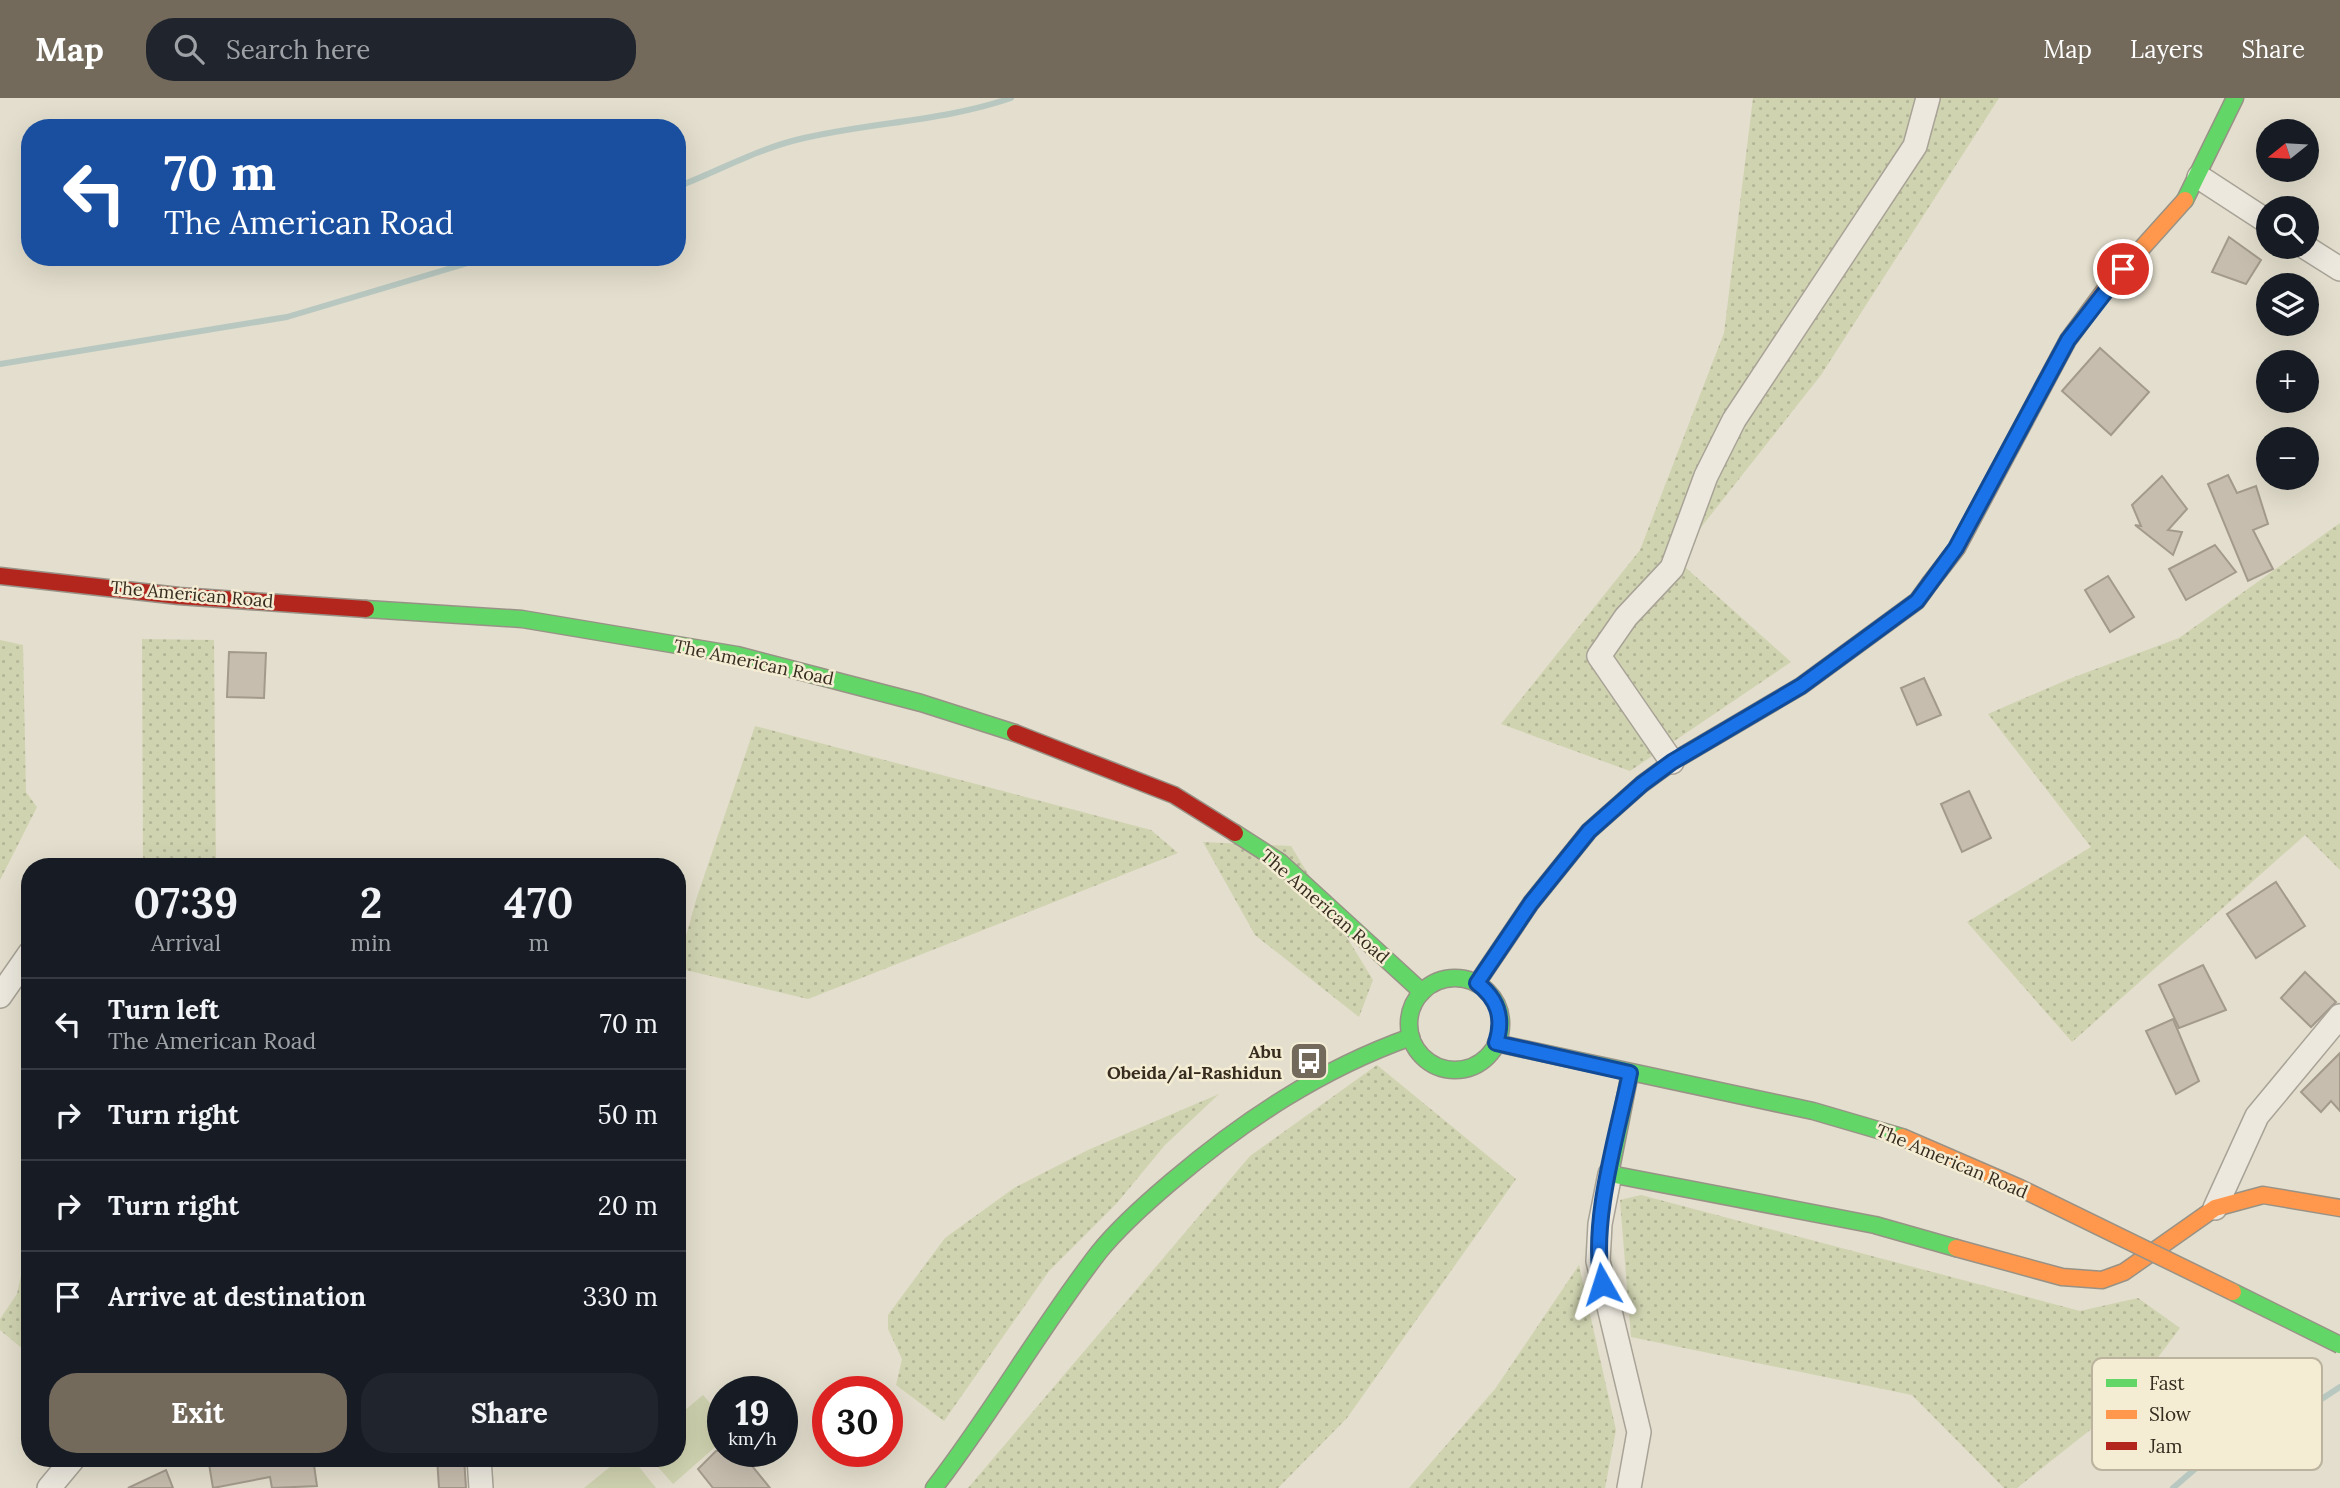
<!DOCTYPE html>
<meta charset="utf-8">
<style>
body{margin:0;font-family:Lora,serif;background:#20242c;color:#f1f3f6;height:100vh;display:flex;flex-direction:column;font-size:26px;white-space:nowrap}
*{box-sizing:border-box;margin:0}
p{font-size:23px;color:#9ea1a6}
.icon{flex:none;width:38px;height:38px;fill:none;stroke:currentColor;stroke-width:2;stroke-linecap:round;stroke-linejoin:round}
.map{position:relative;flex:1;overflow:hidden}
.panel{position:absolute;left:21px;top:760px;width:665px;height:609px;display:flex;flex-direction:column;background:#171b24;border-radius:28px;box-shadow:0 7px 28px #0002}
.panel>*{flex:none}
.guide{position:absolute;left:21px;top:21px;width:665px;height:147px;border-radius:28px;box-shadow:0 7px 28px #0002;background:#1a4fa0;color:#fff;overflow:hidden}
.needle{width:46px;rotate:252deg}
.controls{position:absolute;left:2256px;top:21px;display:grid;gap:14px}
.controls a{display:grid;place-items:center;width:63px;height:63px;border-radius:50%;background:#171b24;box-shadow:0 7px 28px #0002;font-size:35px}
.speed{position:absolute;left:707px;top:1278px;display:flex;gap:14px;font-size:35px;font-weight:700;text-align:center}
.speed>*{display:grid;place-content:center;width:91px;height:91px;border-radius:50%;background:#171b24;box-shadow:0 7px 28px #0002;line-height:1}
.speed small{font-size:18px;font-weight:400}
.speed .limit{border:10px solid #d22;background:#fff;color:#111}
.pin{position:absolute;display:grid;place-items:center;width:60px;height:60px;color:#fff;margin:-30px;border:4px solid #fff;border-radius:50%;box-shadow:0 2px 7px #0007}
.me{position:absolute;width:77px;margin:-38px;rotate:354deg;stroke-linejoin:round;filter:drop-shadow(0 0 5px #0008)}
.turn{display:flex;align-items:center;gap:24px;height:147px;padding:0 28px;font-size:32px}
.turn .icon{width:91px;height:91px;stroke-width:2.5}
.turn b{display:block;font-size:49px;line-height:60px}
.eta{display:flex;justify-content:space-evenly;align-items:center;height:119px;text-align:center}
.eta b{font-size:42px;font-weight:800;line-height:49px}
.primary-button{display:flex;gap:14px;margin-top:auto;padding:14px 28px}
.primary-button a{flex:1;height:80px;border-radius:28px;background:#736a5c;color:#fff;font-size:28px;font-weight:800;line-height:80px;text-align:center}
.primary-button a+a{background:#20242c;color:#f1f3f6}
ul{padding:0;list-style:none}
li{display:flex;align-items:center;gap:21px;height:91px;padding:0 28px;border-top:2px solid #363941}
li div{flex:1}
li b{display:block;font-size:26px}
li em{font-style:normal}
header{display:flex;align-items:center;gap:42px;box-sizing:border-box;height:98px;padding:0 35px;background:#736a5c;color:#fff}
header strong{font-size:33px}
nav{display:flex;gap:38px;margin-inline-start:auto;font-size:24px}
.search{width:490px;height:63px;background:#20242c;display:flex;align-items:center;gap:18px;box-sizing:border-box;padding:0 24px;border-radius:28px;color:#9ea1a6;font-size:26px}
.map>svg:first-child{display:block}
.grass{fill:url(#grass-dots)}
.garden{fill:#d0d3b0}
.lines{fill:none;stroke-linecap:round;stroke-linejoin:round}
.stream{stroke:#b8c8c0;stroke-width:6}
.building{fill:#c6bdae;stroke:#a39a8c;stroke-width:2}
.street-casing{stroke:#a8a396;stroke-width:26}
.fast-casing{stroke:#989286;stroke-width:19}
.slow-casing{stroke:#989286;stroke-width:19}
.jam-casing{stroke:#989286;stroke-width:19}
.street{stroke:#ece8de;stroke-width:23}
.fast{stroke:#63d668;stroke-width:16}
.slow{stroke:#ff974d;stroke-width:16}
.jam{stroke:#b3261e;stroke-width:16}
.fast-bridge-casing{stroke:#989286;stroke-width:19;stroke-linecap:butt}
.slow-bridge-casing{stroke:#989286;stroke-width:19;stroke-linecap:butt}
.fast-bridge{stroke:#63d668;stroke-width:16}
.slow-bridge{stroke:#ff974d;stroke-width:16}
.route-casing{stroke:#114b97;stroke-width:18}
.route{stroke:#1a73e8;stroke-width:12}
.labels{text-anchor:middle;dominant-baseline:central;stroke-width:5;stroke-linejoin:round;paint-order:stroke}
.street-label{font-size:18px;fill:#372c1f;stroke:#f4edd4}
.poi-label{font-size:18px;font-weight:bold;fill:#372c1f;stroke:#f4edd4;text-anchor:end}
.key{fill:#f4edd4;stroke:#bbb39e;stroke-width:2}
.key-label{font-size:19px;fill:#372c1f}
</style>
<header>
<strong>Map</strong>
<div class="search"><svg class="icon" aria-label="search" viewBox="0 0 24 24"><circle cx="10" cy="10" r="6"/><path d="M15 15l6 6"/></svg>Search here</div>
<nav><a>Map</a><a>Layers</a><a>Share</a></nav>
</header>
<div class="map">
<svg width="2340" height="1390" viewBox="0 0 2340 1390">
<defs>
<pattern id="grass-dots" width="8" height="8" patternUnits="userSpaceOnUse" patternTransform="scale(1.75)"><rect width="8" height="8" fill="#d0d3b0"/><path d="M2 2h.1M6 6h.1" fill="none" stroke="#b3b597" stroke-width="1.8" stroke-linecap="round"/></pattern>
</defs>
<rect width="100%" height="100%" fill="#e3decd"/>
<g class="grass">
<path d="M1753,0H1999L1821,277L1676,461L1791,564L1630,673L1501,626L1640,452L1724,235Z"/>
<path d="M2340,425V772L2305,737L2072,944L1967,824L2091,749L1988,616L2069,581L2179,540Z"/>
<path d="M142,541L214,542L216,768H143Z"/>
<path d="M0,542L23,547L26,694L37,709L0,782Z"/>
<path d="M755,628L1151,732L1178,755L808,901L677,870L696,802Z"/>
<path d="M1203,744L1291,748L1373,882L1359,919L1255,837Z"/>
<path d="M1377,967L1516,1081L1347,1320L1278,1390H968L1250,1058Z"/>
<path d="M1219,996L1165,1047L1117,1105L1049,1173L944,1323L896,1287L902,1261L888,1231V1217L945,1140L1014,1090L1088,1052Z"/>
<path d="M1641,1097L2080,1213L2138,1200L2180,1230L2123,1306L2017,1390H2004L1912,1297L1631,1239L1620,1102Z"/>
<path d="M30,1136V1257L0,1232V1221L17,1196Z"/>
<path d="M1579,1167L1616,1332L1605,1390H1409L1495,1291Z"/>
</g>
<g class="garden">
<path d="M703,1297L723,1320V1342L673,1386L650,1360H677V1319Z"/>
<path d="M621,1360H632L656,1390H584Z"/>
</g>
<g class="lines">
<g class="stream">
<path d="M677,89C716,74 756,52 796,42C867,24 942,24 1011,0"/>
<path d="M0,266L287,219L488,159"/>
<path d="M2173,1390L2195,1371L2279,1329L2340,1289"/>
</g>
</g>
<g class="building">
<path d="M2229,139L2261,162L2246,186L2212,174Z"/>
<path d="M2100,250L2149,294L2111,337L2062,293Z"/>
<path d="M2228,377L2237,395L2256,388L2268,426L2253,432L2273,471L2248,483L2208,386Z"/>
<path d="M2162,378L2187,411L2168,432L2182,434L2173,457L2135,427L2141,428L2132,407Z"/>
<path d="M2215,447L2236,474L2186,502L2169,471Z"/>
<path d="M2108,478L2134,519L2110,534L2085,492Z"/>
<path d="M229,554L266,555L264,600L227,599Z"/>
<path d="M1924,580L1941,617L1917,627L1901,590Z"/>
<path d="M1969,693L1991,740L1962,754L1941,706Z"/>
<path d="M2276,784L2305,828L2256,860L2227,816Z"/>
<path d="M2203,867L2226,912L2179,930L2159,887Z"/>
<path d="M2305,874L2336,904L2311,929L2281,900Z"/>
<path d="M2173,921L2199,983L2176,996L2146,933Z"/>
<path d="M2340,955V1013L2331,1003L2321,1014L2301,994Z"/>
<path d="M716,1353H740L770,1390H713L698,1371Z"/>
<path d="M208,1360H313L317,1388L272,1390L270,1379L213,1390Z"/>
<path d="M437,1360H464L466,1390H439Z"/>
<path d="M166,1372L173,1390H128Z"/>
</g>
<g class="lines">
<g class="street-casing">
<g id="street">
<path d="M2199,79L2268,124"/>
<path d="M2305,149L2340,171"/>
<path d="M1672,664L1599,558L1626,519L1672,470L1706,378L1734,322L1915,48L1928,0"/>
<path d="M0,898L30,855"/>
<path d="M1610,1076L1600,1126L1598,1163L1639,1334L1629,1390"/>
<path d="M2215,1110L2257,1018L2340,918"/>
<path d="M479,1360L481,1390"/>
<path d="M49,1390L74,1360"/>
</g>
</g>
<g class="fast-casing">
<g id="fast">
<path d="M2185,102L2235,0"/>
<path d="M366,511L522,521L737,557L921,605L1015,635"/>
<path d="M1235,735L1280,764L1422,894"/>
<circle cx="1455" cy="926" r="46"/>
<path d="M1477,885L1531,805L1589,733L1642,686L1672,664L1801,588L1917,503L1930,485"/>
<path d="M1496,945L1813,1013L1902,1039"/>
<path d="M1630,975L1610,1076L1875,1127L1956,1150"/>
<path d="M934,1390C993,1314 1040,1230 1099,1154C1120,1128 1145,1106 1171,1084C1244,1022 1321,971 1411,939"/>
</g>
</g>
<g class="slow-casing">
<g id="slow">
<path d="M1930,485L1957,450L2068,242L2107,189L2185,102"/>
<path d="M1956,1150L2062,1179L2102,1182L2124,1174L2215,1110L2263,1097L2340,1110"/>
</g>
</g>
<g class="jam-casing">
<g id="jam">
<path d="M0,478L179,498L366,511"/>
<path d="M1015,635L1174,697L1235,735"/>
</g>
</g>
<use href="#street" class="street"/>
<use href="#fast" class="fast"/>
<use href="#slow" class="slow"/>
<use href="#jam" class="jam"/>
<g class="fast-bridge-casing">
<path id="fast-bridge" d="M2233,1194L2340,1247"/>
</g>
<g class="slow-bridge-casing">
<path id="slow-bridge" d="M1902,1039L2020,1090L2233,1194"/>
</g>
<use href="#fast-bridge" class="fast-bridge"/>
<use href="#slow-bridge" class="slow-bridge"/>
</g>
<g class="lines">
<g class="route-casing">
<path id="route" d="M1602,1186C1590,1124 1617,1038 1630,975L1496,945C1504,920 1498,901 1477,885L1531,805L1589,733L1642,686L1672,664L1801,588L1917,503L1956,450L2068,242L2123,171"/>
</g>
<use href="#route" class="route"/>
</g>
<defs>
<g id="bus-square" transform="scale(2.0125)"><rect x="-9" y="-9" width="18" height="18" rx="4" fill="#736a5c" stroke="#f4edd4"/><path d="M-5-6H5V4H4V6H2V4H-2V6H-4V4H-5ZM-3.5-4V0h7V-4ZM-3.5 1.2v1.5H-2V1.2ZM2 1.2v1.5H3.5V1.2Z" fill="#fff"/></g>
</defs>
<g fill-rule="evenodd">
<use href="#bus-square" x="1309" y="963"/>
</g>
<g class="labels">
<g class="street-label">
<text transform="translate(192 496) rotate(5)">The American Road</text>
<text transform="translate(754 564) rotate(12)">The American Road</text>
<text transform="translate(1325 808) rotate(41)">The American Road</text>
<text transform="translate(1952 1063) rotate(23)">The American Road</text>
</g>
<g class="poi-label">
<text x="1282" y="953">Abu<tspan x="1282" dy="21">Obeida/al-Rashidun</tspan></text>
</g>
</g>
<rect x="2092" y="1260" width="230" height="112" rx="10" class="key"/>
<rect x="2106" y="1281" width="31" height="8" fill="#63d668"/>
<rect x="2106" y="1312" width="31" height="9" fill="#ff974d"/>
<rect x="2106" y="1344" width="31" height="8" fill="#b3261e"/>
<g class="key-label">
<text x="2149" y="1292">Fast</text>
<text x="2149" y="1323">Slow</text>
<text x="2149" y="1355">Jam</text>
</g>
</svg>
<div class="controls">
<a><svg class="needle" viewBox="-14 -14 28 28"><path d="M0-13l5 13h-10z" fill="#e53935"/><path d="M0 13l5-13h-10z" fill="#9ea1a6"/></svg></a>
<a><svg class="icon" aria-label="search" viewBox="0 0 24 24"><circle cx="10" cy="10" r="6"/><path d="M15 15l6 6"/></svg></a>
<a><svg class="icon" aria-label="layers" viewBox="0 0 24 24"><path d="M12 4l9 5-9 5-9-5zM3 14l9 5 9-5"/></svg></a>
<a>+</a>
<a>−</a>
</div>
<div class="speed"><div>19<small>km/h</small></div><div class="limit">30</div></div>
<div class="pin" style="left:2123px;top:171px;background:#d93025"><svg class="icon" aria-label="arrive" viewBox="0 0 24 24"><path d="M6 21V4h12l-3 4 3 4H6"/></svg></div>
<svg class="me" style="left:1602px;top:1186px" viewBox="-20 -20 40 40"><path d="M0-17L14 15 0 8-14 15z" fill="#1a73e8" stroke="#fff" stroke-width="4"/></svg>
<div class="guide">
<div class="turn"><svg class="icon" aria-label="left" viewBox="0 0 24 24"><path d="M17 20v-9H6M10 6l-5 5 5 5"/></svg><div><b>70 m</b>The American Road</div></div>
</div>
<section class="panel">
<div class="eta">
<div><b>07:39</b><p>Arrival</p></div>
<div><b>2</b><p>min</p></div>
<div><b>470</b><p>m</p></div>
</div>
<ul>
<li><svg class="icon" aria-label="left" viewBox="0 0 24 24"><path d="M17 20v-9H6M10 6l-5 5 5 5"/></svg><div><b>Turn left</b><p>The American Road</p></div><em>70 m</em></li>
<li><svg class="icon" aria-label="right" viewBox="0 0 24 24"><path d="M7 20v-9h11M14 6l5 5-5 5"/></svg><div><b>Turn right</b></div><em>50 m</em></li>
<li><svg class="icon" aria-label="right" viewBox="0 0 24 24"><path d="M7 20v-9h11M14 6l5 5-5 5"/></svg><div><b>Turn right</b></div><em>20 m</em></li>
<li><svg class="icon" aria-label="arrive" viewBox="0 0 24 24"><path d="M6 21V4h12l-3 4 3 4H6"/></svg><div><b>Arrive at destination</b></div><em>330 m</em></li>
</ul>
<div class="primary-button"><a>Exit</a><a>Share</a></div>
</section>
</div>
